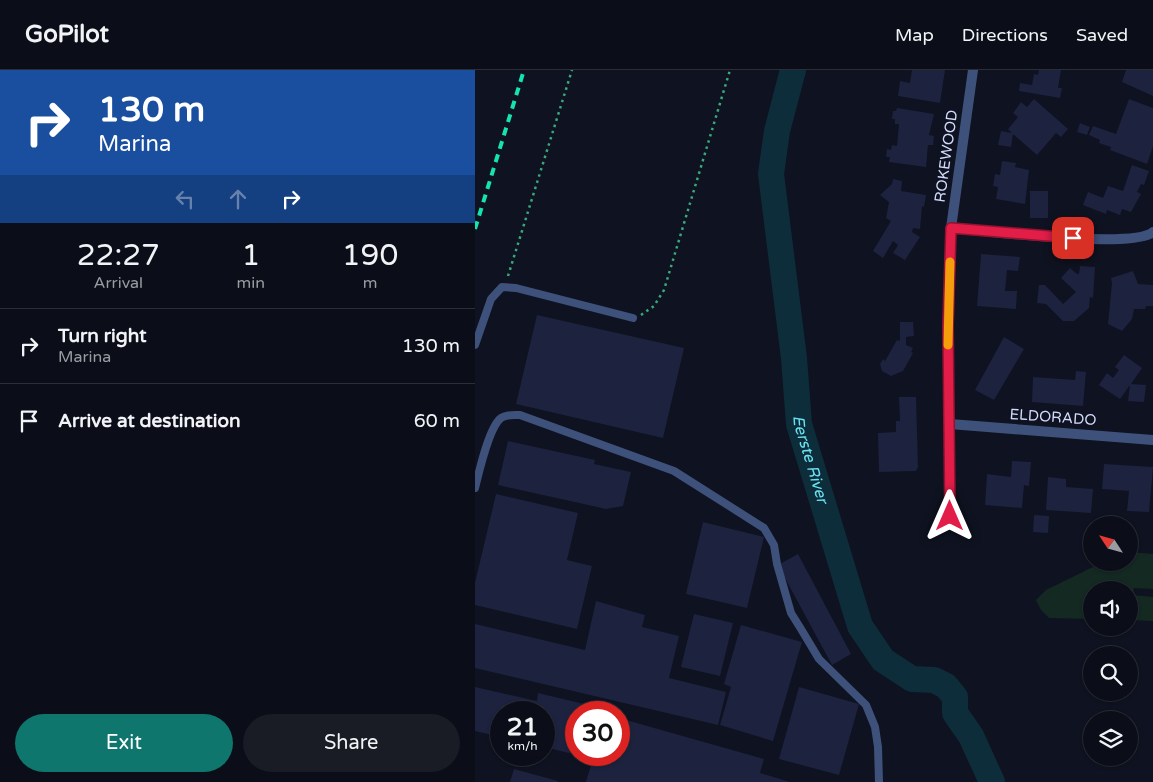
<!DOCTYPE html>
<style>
body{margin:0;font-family:"Varela Round",sans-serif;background:#191c25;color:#f1f3f6;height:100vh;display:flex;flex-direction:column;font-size:19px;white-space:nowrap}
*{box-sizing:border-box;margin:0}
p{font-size:16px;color:#9a9ca2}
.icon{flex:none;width:28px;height:28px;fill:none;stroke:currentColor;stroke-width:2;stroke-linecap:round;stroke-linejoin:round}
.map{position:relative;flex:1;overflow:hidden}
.side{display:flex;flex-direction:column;background:#0b0e18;width:475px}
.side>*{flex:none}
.guide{background:#1a4fa0;color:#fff;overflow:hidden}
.needle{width:32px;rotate:306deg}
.tools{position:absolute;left:608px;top:446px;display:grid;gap:10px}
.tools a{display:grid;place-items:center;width:55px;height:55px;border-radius:50%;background:#0b0e18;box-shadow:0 1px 4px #0004,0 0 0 1px #2b2e37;font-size:25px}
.speed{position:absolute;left:15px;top:631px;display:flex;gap:10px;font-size:25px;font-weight:700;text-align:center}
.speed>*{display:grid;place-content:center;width:65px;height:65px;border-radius:50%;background:#0b0e18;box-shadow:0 1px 4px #0004,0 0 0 1px #2b2e37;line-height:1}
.speed small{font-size:12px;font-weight:400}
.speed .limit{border:8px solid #d22;background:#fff;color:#111}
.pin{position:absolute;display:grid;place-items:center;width:42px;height:42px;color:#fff;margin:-21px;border-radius:10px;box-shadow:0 2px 8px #0006}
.me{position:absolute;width:55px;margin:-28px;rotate:0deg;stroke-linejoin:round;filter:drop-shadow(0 0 4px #0008)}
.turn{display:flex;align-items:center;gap:18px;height:105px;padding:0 15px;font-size:22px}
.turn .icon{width:65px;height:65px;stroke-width:2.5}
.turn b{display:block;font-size:35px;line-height:42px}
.lanes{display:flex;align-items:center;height:48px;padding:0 15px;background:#0003;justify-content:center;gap:25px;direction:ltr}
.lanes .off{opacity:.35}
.eta{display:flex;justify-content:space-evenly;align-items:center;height:85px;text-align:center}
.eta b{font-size:30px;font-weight:600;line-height:35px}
.cta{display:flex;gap:10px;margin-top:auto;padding:10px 15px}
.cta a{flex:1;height:58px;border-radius:30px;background:#0f766e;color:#fff;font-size:20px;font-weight:600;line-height:58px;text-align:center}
.cta a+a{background:#191c25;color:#f1f3f6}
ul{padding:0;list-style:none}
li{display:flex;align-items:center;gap:15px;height:75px;padding:0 15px;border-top:1px solid #2b2e37}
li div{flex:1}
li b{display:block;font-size:19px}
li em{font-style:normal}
header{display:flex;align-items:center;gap:30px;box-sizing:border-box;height:70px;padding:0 25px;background:#0b0e18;border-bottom:1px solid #2b2e37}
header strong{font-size:24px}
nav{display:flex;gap:28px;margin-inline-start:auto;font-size:18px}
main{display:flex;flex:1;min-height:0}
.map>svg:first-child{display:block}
.green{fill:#132921}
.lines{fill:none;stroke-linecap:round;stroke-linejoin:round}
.river{stroke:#0e2d3a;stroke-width:26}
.building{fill:#1d223f}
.path{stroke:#39a87b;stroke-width:2.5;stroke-dasharray:2.5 4;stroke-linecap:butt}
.service{stroke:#3e517b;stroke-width:8}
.minor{stroke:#3e517b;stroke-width:10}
.rail{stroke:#15e4b1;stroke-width:4;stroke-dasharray:8 6;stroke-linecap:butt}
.route-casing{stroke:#92132f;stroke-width:12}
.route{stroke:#e11d48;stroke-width:9}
.slow{stroke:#f59e0b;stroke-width:9}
.labels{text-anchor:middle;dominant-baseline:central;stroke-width:4.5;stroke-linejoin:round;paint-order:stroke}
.street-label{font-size:15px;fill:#d2dbfb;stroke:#0f1220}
.water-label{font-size:16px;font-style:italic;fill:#69e2f1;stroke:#0f1220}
</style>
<header>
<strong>GoPilot</strong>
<nav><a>Map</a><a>Directions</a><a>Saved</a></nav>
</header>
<main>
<section class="side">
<div class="guide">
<div class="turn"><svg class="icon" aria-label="right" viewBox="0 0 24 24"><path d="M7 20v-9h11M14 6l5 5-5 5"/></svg><div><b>130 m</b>Marina</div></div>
<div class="lanes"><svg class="icon off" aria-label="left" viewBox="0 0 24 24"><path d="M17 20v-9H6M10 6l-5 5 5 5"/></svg><svg class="icon off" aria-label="ahead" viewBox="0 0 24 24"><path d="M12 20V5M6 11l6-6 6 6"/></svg><svg class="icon" aria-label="right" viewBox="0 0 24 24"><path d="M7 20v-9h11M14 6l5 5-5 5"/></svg></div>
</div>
<div class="eta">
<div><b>22:27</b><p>Arrival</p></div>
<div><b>1</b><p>min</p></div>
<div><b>190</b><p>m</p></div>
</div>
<ul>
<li><svg class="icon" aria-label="right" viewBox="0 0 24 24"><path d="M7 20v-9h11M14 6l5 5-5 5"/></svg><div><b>Turn right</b><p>Marina</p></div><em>130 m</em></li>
<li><svg class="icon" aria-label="arrive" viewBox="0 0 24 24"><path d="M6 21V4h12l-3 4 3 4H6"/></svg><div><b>Arrive at destination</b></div><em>60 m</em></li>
</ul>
<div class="cta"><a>Exit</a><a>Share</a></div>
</section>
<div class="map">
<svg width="678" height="712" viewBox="0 0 678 712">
<rect width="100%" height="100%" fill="#0f1220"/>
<path class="green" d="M654,482L678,484V519L659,518L658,525L678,527V551L654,550V520H616V549L574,548L566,540L561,530L571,520L626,493L654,492Z"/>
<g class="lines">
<path class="river" id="s1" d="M318,0L302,61L296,104L319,288L324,354L385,556L408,590L437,609L459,610L471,616L480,627V643L496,666L517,712"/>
</g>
<g class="building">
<path d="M437,0H470L465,33L423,26L425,11L435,13Z"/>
<path d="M564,0H586L583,18H587L585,28L544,21L545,13L557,15L559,4L563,5Z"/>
<path d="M651,0H678V26L647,12Z"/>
<path d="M559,29L593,59L586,67L581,63L562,85L538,64L536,77L523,75L526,61L537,63L533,59L543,47L538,43L546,32L552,37Z"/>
<path d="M654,29L678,38V76L672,94L635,80L636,77L624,73L625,70L614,65L618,56L641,64Z"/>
<path d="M422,38L459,44L454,65L459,66L458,75H453L451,97L414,92L415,87H411L412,79L416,80L417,75L422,76L424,54H420V49H417L418,41H421Z"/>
<path d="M605,53L615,57L612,65L602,62Z"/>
<path d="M527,91L541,93L540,97L554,100L550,134L521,129L523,117L518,116L520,104L525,105Z"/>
<path d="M657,95L674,101L669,115L666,114L662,122L666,124L656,142L647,139L645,145L632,140L631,144L608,135L613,122L628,128L633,116L648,121Z"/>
<path d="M418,109L427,111L426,121L451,125L449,137L447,136L445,159L438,158L437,162L445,167L430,190L418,183L423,175L418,171L408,188L398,181L416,151L411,148L414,132L405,125L417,114Z"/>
<rect x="555" y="121" width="18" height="27"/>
<path d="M506,184L545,187L543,201L532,200L530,221H542L541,239L502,236Z"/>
<path d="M605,196L620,197L618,228L615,227L614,238L599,251H588L571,234L562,233L564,215H570L588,234L601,222L586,208L595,198L602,204H604Z"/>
<path d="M658,201L663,214L678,215V236H671L670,239H659L657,249L647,261L633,254L637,213L636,208Z"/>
<path d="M62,245L209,278L188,368L41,334Z"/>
<path d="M425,252H438L439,266L431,267V275L438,278L436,282L438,283L428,301L416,306L407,301L405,294L408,289L410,291L422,270L425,271Z"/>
<path d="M529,267L549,279L519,330L500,320Z"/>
<path d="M649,285L667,298L656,314L671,315L669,332L653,331L655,315L645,329L624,315L632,303L638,308L644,300L640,297Z"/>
<path d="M601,301L611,302L608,336L557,332L558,307L600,310Z"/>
<path d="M424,327H441L443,397L441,401L404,402L403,363L421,362V351H425Z"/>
<path d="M33,371L120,390L119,394L156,402L148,436L131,439L23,415Z"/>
<path d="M537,391L556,392L554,416L549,415L547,438L510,435L512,404L536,407Z"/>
<path d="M629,394L678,397L674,442L652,441L654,421L627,419Z"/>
<path d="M573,407L591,409V417L618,419L616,443L571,440Z"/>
<path d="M21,424L103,443L92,490L117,496L102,559L0,535V513Z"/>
<path d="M559,445L574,446L573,463L558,462Z"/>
<path d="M228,452L289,467L272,538L211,524Z"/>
<path d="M323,484L376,584L357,595L303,495Z"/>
<path d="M121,531L170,545L167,557L204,566L194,608L251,622L243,655L0,598V554L110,580Z"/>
<path d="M219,544L258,553L245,606L206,597Z"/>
<path d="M266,555L327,572L298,671L245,655L256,617L249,614Z"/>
<path d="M0,617L62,631L63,623L109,634L107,642H101V668L98,684L69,677V642H26V667L0,661Z"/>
<path d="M324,617L384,634L364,705L304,689Z"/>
<path d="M144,648L289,689L285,703L315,712H111L119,685H144Z"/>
<path d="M39,699L83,711L82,712H35Z"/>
</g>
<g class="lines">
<g class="path">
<path d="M33,206L97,0"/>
<path d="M166,245L179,236L189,220L255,0"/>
</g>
<g class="service">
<path d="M0,275L16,229L27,217L41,218L158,248"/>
<path d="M0,418C4,402 14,357 26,348C32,344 38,345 45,345L199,401L289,458L299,475L302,494L316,543L326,559L344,589L391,635L400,657L403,677L404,712"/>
</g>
<g class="minor">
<path d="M476,158C509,161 658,179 678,162"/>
<path d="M475,354L678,370"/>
<path d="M475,446L473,255L476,158L498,0"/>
</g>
<path class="rail" d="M0,159L49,0"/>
</g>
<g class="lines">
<g class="route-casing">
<path id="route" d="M475,446L473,255L476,158L598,168"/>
</g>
<use href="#route" class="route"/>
<path class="slow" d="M473,275L475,192"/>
</g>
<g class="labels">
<g class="street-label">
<text transform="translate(471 86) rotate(-82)">ROKEWOOD</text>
<text transform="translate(578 347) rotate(4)">ELDORADO</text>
</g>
<g class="water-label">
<text stroke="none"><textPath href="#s1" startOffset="395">Eerste River</textPath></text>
</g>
</g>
</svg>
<div class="tools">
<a><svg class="needle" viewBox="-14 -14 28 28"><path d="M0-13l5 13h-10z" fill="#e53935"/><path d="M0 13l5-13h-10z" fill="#9a9ca2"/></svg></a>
<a><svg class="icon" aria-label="sound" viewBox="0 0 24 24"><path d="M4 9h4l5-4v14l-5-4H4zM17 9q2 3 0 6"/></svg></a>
<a><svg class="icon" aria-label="search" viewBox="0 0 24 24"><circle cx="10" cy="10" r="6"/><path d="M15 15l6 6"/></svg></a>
<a><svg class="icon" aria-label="layers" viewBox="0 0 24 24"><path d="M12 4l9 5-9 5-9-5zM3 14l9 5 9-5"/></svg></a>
</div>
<div class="speed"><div>21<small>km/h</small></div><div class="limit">30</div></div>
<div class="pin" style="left:598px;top:168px;background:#d93025"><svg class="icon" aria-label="arrive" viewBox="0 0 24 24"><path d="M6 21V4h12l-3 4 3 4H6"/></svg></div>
<svg class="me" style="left:475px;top:446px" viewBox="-20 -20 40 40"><path d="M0-17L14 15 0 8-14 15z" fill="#e11d48" stroke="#fff" stroke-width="4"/></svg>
</div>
</main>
